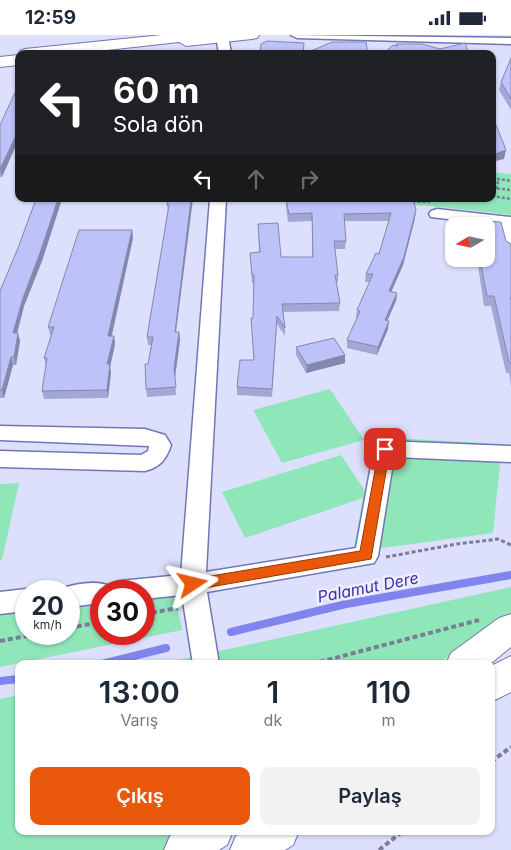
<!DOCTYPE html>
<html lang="tr">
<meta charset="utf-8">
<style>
body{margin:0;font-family:Inter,sans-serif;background:#f2f2f3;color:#1f2937;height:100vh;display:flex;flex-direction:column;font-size:19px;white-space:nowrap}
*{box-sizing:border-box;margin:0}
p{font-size:16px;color:#747a83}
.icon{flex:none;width:28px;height:28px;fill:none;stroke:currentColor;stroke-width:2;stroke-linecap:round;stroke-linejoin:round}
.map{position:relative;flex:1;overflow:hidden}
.details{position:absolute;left:15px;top:625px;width:480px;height:175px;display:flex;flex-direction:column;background:#fff;border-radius:10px;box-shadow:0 1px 4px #0004}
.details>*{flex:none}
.hud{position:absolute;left:15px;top:15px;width:481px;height:152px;border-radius:10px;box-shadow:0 1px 4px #0004;background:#202124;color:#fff;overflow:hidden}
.needle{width:32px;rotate:261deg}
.controls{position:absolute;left:445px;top:182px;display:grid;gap:10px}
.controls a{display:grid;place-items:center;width:50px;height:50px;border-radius:10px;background:#fff;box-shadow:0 1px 4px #0004;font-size:25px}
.speed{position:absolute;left:15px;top:545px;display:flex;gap:10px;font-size:25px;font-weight:700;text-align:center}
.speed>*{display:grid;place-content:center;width:65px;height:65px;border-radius:50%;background:#fff;box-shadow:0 1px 4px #0004;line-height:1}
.speed small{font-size:12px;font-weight:400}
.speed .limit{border:8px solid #d22;background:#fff;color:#111}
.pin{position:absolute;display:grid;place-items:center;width:42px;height:42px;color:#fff;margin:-21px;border-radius:10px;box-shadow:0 2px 8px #0006}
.me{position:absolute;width:55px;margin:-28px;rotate:80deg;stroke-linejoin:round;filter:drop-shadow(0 0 4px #0008)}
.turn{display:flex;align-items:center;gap:18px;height:105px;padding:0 15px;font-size:22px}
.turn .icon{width:65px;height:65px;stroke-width:2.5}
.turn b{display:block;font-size:35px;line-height:42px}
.lanes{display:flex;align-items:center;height:48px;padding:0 15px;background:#0003;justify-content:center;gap:25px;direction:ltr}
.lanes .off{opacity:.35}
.eta{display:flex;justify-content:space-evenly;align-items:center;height:85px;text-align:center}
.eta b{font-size:30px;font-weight:600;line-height:35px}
.action{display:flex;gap:10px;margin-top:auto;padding:10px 15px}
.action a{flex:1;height:58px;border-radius:10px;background:#ea580c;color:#fff;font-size:20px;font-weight:600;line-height:58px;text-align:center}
.action a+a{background:#f2f2f3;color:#1f2937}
.status{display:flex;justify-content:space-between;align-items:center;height:35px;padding:0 25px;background:#fff;direction:ltr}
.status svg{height:14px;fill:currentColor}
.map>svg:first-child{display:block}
.green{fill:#8fe6b9;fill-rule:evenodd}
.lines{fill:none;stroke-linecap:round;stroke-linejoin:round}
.stream{stroke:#8183ef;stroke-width:8}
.minor-casing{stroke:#7276b4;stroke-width:3}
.major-casing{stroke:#7276b4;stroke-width:2}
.path-far2{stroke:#7b7d98;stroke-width:2.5;stroke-dasharray:3 2;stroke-linecap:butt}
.path-far1{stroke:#7b7d98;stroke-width:3;stroke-dasharray:4 2.5;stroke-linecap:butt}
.path{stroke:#7b7d98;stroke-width:4;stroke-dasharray:5 3;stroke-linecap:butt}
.minor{fill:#fff;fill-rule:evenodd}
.major{fill:#fff;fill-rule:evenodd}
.wall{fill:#a3a7d5}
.shaded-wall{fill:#8488ae}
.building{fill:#bdc2f8;stroke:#8488ae}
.route{fill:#ea580c;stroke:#983908}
.labels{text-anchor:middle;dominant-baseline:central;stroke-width:5;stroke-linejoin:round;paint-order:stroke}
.water-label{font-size:16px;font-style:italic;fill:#402eab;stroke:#edeffd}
</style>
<div class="status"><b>12:59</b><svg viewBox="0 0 49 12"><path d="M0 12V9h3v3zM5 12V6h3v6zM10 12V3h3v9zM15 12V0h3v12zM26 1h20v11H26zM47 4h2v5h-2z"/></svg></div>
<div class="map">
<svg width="511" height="815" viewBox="0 0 511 815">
<rect width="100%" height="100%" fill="#dde0fc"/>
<g class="green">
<path d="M493,137L511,139V180C455,173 400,167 343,167V164H492Z"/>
<path d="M330,354L364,405L282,428L253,375Z"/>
<path d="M376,402L502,409L493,498L353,517L363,463L245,503L222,457L341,420L365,456Z"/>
<path d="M19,448L2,525H0V449Z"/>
<path d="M172,542L182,595L0,632V559L26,556V599H69V556H27ZM101,556H144V599H101Z"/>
<path d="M511,552V578L437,629H160Z"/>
<path d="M19,660V796H191L164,815H0V664Z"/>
</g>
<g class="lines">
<g class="stream">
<path d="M231,597L346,569L511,540"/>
<path d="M102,629L166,613"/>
<path d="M0,646L19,644"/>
</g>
<g class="minor-casing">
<g id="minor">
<path d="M216,0H228L231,19H219Z"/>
<path d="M291,0L511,3V9L297,3Z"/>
<path d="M210,164H226L206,537L356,513L374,414L377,409L385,406L511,411V427L394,422L378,521L374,528L207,557L219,629H193L182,560L144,564V556H101V568L69,572V556H59L60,554C75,549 96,545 110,551L111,549L120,546L181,540Z"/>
<path d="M437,174L511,182V216L505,215L499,190L431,182L429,179L431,176Z"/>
<path d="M0,391L145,394L165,400L171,410C166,425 160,432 145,436L0,432V416L141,420L148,416L149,411L0,405Z"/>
<path d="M26,554L31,556H26V576L0,579V557Z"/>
</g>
</g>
<g class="major-casing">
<g id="major">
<path d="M162,0H259L257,3L252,4L186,11L179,7L71,19H19V30L0,32V22L18,20L20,16L25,14Z"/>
<path d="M511,579V612L490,629H446L451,618L499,583Z"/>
<path d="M511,621V657L491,667V631Z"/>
<path d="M177,796H233L227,810L219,815H164L170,801Z"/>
<path d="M243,796H299L293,810L285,815H230L236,801Z"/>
</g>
</g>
<g class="path-far2">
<path d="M492,143L511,146"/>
<path d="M492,153L511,155"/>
<path d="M496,154L499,144"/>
<path d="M492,161L511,164"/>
<path d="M404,164L405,166L430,167"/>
</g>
<path class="path-far1" d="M386,522L457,509L498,504L511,510"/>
<g class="path">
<path d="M144,579L178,573"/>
<path d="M69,593L101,587"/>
<path d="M0,606L37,599"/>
<path d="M312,629L479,585"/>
<path d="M491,727L511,712"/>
<path d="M379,815L403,796"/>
</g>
<use href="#minor" class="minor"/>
<use href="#major" class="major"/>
</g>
<g class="wall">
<path d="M511,23V75L499,55L501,47Z"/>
<path d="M0,90L2,142H0Z"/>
<path d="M36,164H62L42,226L24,271L17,298L20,306L16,330H13L4,363H0V256L18,213Z"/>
<path d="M168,164L176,297H179L180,305L175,342L176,360L147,362L146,354L148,329L151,310H148L147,302L168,176L167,170Z"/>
<path d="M258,164H283V165L258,166Z"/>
<path d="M286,164H337L415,183L403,230L391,257L397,258L396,266L387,286L388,294L377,320L347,313V305L357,283H356L357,275L370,247H365L366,239L379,219L389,186H344L346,206L345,214H335L338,240V247H336L340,268L339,276L283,277L285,293V301L277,289L272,362L237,360V352L254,325L251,283H253L254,248H252L250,218L259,217L258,189L281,222H312V186L288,187L286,172Z"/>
<path d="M132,195L133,203L111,301H114L115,309L110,332L111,337L108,363L44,364L42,356L46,330L44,323L52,300H50L48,292Z"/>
<path d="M506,206L511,212V352L509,338H506L491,271H484L477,224H486Z"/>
<path d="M296,312L345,320V328L306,338L296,320Z"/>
</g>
<g class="shaded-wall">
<path d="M19,94V104L2,142L0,134Z"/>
<path d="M506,115L504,124L492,127V120Z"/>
<path d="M58,164H62L42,226L24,271L15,306L13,298L23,263Z"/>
<path d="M191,164H193L175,305V297Z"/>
<path d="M416,175L415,183L403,230L388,264L389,256Z"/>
<path d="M132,195L133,203L110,309L108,301Z"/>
<path d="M397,258L396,266L384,293L385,285Z"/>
<path d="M389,286L388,294L377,320L378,312Z"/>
<path d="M179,297L180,305L175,342L174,334Z"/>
<path d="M18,298L20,306L16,330L14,322Z"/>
<path d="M114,301L115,309L110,332L111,337L108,363L107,355V329Z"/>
<path d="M345,320V328L306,338L307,330Z"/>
<path d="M11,322L13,330L4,363L2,355Z"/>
</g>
<g class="building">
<path d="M267,6L304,8L303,19H260L261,9Z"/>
<path d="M332,7H366L368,19H304Z"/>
<path d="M465,8L469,19H383L393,10L398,11L396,9H422L440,14Z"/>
<path d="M511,23V64L501,47Z"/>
<path d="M19,49V94L0,134V90Z"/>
<path d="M492,80L506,115L492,120Z"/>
<path d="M36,164H58L40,218L23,263L13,298H18L14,322H11L2,355H0V256L18,213Z"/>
<path d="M168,164H191L175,297H179L174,334L176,352L146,354L145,329H148L153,302H147L169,170H167Z"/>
<path d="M286,164H413L416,175L404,222L389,256L397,258L385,285L389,286L378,312L347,305L360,276L357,275L373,239H366L376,218L379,219L391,178L344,179L346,206H334L338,240H335L340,268L282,269L285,293L277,281L272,354L237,352L240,325H254L251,283H253L254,240H252L250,218L260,217L258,189L278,188L281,222H313L312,178L289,179Z"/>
<path d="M474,185L501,187L506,206L510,208L511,212V262H510L511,265V328L509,327L494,261H487L480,224H486V191H475Z"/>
<path d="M79,195H132L108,301H114L107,329H110L107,355L42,356L47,323H44L54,292H48Z"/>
<path d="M334,303L345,320L307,330L296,312Z"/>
</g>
<path class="route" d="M385,410L390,414L371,524L193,555L188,553L186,549L188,545L193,544L360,516L379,414Z"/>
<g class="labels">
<g class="water-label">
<text transform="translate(368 552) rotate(-11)">Palamut Dere</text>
</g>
</g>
</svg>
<div class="controls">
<a><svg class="needle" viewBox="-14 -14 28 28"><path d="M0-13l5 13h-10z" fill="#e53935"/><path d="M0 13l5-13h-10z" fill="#747a83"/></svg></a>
</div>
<div class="speed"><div>20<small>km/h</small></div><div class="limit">30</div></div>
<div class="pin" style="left:385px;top:414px;background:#d93025"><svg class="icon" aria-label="arrive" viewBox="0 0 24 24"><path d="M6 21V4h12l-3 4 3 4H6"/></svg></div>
<svg class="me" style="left:193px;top:549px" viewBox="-20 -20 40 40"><path d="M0-17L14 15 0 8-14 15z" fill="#ea580c" stroke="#fff" stroke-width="4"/></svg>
<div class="hud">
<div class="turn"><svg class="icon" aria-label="left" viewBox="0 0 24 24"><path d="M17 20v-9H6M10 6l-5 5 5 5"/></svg><div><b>60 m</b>Sola dön</div></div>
<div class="lanes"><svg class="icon" aria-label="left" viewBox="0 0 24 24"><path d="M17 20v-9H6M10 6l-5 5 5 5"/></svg><svg class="icon off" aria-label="ahead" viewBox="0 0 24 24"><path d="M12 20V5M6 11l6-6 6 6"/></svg><svg class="icon off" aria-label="right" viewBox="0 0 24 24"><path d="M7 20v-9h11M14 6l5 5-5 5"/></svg></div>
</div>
<section class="details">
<div class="eta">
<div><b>13:00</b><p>Varış</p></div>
<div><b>1</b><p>dk</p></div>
<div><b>110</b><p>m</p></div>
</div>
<div class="action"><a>Çıkış</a><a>Paylaş</a></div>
</section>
</div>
